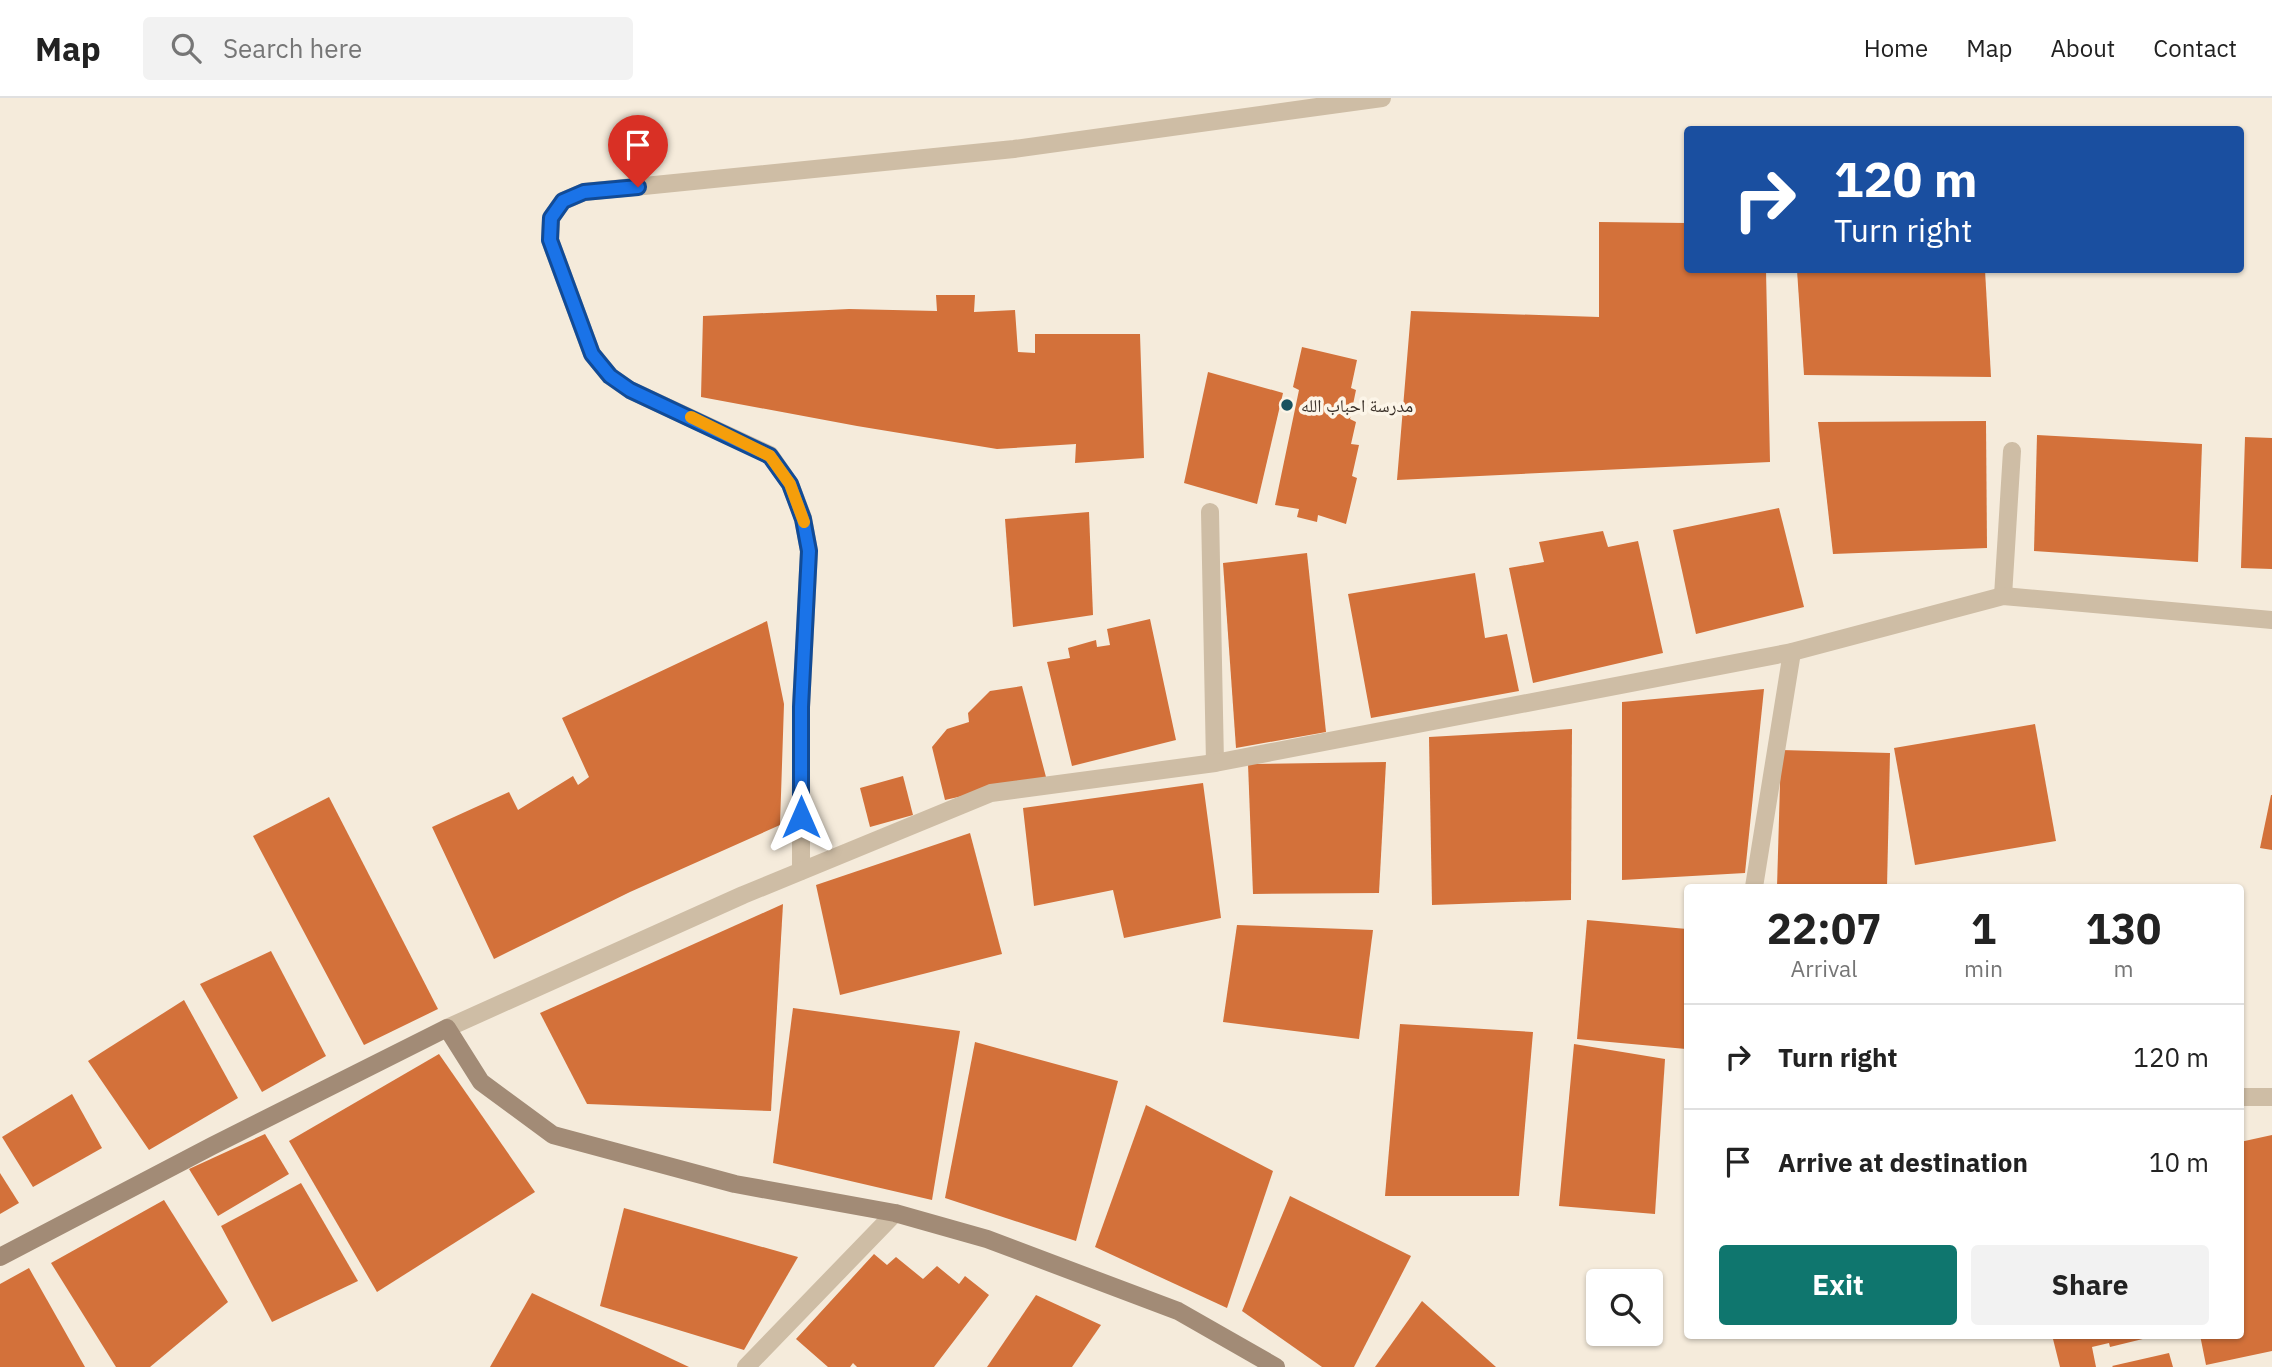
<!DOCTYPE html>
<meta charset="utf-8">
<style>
body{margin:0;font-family:"IBM Plex Sans","Noto Naskh Arabic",sans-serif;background:#f2f2f2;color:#222;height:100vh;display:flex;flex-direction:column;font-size:26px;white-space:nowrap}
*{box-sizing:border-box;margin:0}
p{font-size:23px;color:#767676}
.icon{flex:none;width:38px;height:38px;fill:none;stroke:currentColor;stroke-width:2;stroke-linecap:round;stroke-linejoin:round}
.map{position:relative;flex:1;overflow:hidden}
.drawer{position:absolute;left:1684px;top:786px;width:560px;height:455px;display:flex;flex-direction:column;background:#fff;border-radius:7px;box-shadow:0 2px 5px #0004}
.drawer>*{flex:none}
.guide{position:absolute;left:1684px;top:28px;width:560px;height:147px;border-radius:7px;box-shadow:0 2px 5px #0004;background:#1a4fa0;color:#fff;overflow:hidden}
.controls{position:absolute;left:1586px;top:1171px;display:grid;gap:14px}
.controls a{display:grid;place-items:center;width:77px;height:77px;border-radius:7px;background:#fff;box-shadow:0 2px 5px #0004;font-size:35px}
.pin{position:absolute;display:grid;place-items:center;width:60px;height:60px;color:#fff;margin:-72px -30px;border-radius:50% 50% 50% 0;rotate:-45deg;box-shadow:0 0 7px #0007}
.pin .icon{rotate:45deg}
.me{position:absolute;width:77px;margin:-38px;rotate:0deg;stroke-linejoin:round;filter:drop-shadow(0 0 5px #0008)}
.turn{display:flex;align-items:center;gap:24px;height:147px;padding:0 35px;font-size:32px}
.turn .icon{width:91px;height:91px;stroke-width:2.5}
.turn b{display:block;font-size:49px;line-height:60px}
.eta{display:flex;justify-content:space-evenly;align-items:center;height:119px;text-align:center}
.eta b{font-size:42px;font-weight:700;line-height:49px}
.cta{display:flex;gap:14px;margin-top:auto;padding:14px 35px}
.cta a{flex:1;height:80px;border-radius:7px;background:#0f766e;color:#fff;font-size:28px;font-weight:700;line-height:80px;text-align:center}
.cta a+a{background:#f2f2f2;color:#222}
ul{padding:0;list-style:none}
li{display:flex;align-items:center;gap:21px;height:105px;padding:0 35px;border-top:2px solid #e0e0e0}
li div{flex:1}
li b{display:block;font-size:26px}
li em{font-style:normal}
header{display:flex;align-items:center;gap:42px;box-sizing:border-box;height:98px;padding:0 35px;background:#fff;border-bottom:2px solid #e0e0e0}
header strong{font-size:33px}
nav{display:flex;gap:38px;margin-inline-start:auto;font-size:24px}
.search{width:490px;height:63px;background:#f2f2f2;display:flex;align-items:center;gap:18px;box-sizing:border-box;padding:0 24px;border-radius:7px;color:#767676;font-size:26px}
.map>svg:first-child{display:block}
.building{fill:#d3713a}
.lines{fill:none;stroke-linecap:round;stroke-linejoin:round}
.street{stroke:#cebda5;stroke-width:18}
.secondary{stroke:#a28b76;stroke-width:18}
.route-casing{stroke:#114b97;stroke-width:18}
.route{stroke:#1a73e8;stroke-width:12}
.slow{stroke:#f59e0b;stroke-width:12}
.poi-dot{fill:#185260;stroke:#fcf5e8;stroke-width:2.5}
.labels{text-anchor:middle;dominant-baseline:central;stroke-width:7;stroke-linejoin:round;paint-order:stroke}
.poi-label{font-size:18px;fill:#392f27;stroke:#fcf5e8;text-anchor:start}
</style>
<header>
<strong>Map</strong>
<div class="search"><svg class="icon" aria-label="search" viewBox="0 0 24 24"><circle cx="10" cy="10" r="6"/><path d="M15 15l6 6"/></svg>Search here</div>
<nav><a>Home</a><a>Map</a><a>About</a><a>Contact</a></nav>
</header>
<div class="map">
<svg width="2272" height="1269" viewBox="0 0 2272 1269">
<rect width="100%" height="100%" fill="#f5ebdb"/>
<g class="building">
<path d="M1599,124L1687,125V172H1766L1770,364L1397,382L1411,213L1599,219Z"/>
<path d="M1797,172H1985L1991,279L1804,277Z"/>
<path d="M936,197H975L974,214L1015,212L1018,254L1035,255V236H1140L1144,360L1075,365L1076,346L997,351L857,328L701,299L703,218L849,211L937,213Z"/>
<path d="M1302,249L1357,262L1351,290L1356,292L1350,321L1356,324L1351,346L1359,347L1352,378L1357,380L1346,426L1318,417L1317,424L1297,419L1299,411L1275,407L1299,292L1293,289Z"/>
<path d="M1208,274L1283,295L1257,406L1184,385Z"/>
<path d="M1986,323L1987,450L1833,456L1818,324Z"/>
<path d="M2037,337L2202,346L2198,464L2034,453Z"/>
<path d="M2245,339L2272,340V471L2241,470Z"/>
<path d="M1779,410L1804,509L1696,536L1673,432Z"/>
<path d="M1089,414L1093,517L1013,529L1005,421Z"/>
<path d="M1603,433L1608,449L1638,443L1663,555L1533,585L1509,470L1544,464L1539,444Z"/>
<path d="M1307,455L1326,634L1236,650L1223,465Z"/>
<path d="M1475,475L1485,540L1507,536L1519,593L1371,620L1348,496Z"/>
<path d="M1150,521L1176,642L1072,668L1047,564L1070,560L1068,550L1096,542L1097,549L1110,547L1107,531Z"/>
<path d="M767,523L784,606L780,727L630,794L494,861L432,729L509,694L518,712L573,678L578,687L589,679L562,620Z"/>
<path d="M1022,588L1046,679L945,702L932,649L947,631L969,624L968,615L990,593Z"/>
<path d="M1764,591L1745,775L1622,782V604Z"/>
<path d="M2035,626L2056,743L1915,767L1894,650Z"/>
<path d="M1572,631L1571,802L1432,807L1429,639Z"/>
<path d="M1781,652L1890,655L1887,789H1777Z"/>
<path d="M1386,664L1379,795L1253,796L1248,666Z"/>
<path d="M903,678L913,717L870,729L860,690Z"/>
<path d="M1203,685L1221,820L1124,840L1113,792L1034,808L1023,710Z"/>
<path d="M2271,697H2272V752L2260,750Z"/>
<path d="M329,699L438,911L364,947L253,738Z"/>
<path d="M970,735L1002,856L840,897L816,787Z"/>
<path d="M783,806L771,1013L587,1006L540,915Z"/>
<path d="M1587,822L1687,831L1686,951L1577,941Z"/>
<path d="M1237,827L1373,832L1359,941L1223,924Z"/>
<path d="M271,853L326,958L262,994L200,886Z"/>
<path d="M184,902L238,1000L149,1052L88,963Z"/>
<path d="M793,910L960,933L932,1102L773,1065Z"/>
<path d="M1400,926L1533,934L1519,1098H1385Z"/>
<path d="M975,944L1118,983L1076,1143L945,1100Z"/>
<path d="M1574,946L1665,961L1655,1116L1559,1108Z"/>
<path d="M439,956L535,1094L377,1194L289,1043Z"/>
<path d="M72,996L102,1050L33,1089L2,1039Z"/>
<path d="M1146,1007L1273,1073L1227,1210L1095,1149Z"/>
<path d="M265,1036L289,1076L218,1118L189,1071Z"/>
<path d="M2272,1037V1253L2206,1267L2200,1237H2240V1044Z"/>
<path d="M0,1075L19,1105L0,1116Z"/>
<path d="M301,1085L358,1183L272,1224L221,1128Z"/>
<path d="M1290,1098L1411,1158L1354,1269H1322L1242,1213Z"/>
<path d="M164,1102L228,1204L150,1269H116L51,1165Z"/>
<path d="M624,1110L798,1159L744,1252L600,1208Z"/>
<path d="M874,1156L887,1167L896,1159L923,1181L937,1168L959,1186L965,1178L989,1197L934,1269H857L853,1265L850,1269H828L796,1241Z"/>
<path d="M29,1170L85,1269H0V1186Z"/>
<path d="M532,1195L689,1269H490Z"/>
<path d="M1036,1197L1101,1227L1072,1269H987Z"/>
<path d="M1422,1203L1496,1269H1375Z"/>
<path d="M2052,1237H2155V1238L2110,1249L2109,1245L2092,1249L2096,1269H2060Z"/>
<path d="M2169,1255L2173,1269H2113L2112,1268Z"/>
</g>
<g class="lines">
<g class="street">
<path d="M1210,414L1215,665"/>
<path d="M2003,498L2012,353"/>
<path d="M801,773V609L809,453L803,420L790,386L770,357L630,292L610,278L592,256L550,142L551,120L563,103L584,94L1014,51L1382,0"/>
<path d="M1754,789L1792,554"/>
<path d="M447,930L743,797L991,695L1215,665L1792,554L2003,498L2272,522"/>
<path d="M2240,999H2272"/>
<path d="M746,1269L895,1115"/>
</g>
<path class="secondary" d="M0,1159L212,1048L447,930L481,984L553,1037L735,1086L895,1115L987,1141L1178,1213L1276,1269"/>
</g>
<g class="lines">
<g class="route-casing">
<path id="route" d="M638,89L584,94L563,103L551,120L550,142L592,256L610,278L630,292L770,358L790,386L803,421L809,453L801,609V719"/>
</g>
<use href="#route" class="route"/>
<path class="slow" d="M691,319L770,358L790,386L804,424"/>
</g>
<circle class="poi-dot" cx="1287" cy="307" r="7"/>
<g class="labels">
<g class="poi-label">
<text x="1301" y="307">مدرسة احباب الله</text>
</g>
</g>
</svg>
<div class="controls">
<a><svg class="icon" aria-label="search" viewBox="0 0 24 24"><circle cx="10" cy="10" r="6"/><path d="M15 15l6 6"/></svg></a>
</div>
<div class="pin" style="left:638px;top:89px;background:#d93025"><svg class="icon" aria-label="arrive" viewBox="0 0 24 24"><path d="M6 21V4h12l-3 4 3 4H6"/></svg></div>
<svg class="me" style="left:801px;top:719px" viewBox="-20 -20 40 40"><path d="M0-17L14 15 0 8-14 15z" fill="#1a73e8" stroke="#fff" stroke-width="4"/></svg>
<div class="guide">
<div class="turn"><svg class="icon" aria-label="right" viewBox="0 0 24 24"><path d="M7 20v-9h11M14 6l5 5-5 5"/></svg><div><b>120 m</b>Turn right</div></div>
</div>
<section class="drawer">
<div class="eta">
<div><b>22:07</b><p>Arrival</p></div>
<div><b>1</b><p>min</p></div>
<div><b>130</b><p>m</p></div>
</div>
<ul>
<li><svg class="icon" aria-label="right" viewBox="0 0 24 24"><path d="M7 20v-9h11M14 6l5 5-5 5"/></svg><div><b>Turn right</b></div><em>120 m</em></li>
<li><svg class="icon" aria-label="arrive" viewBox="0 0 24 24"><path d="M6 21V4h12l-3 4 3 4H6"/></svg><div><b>Arrive at destination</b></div><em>10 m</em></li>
</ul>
<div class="cta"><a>Exit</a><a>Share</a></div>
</section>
</div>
